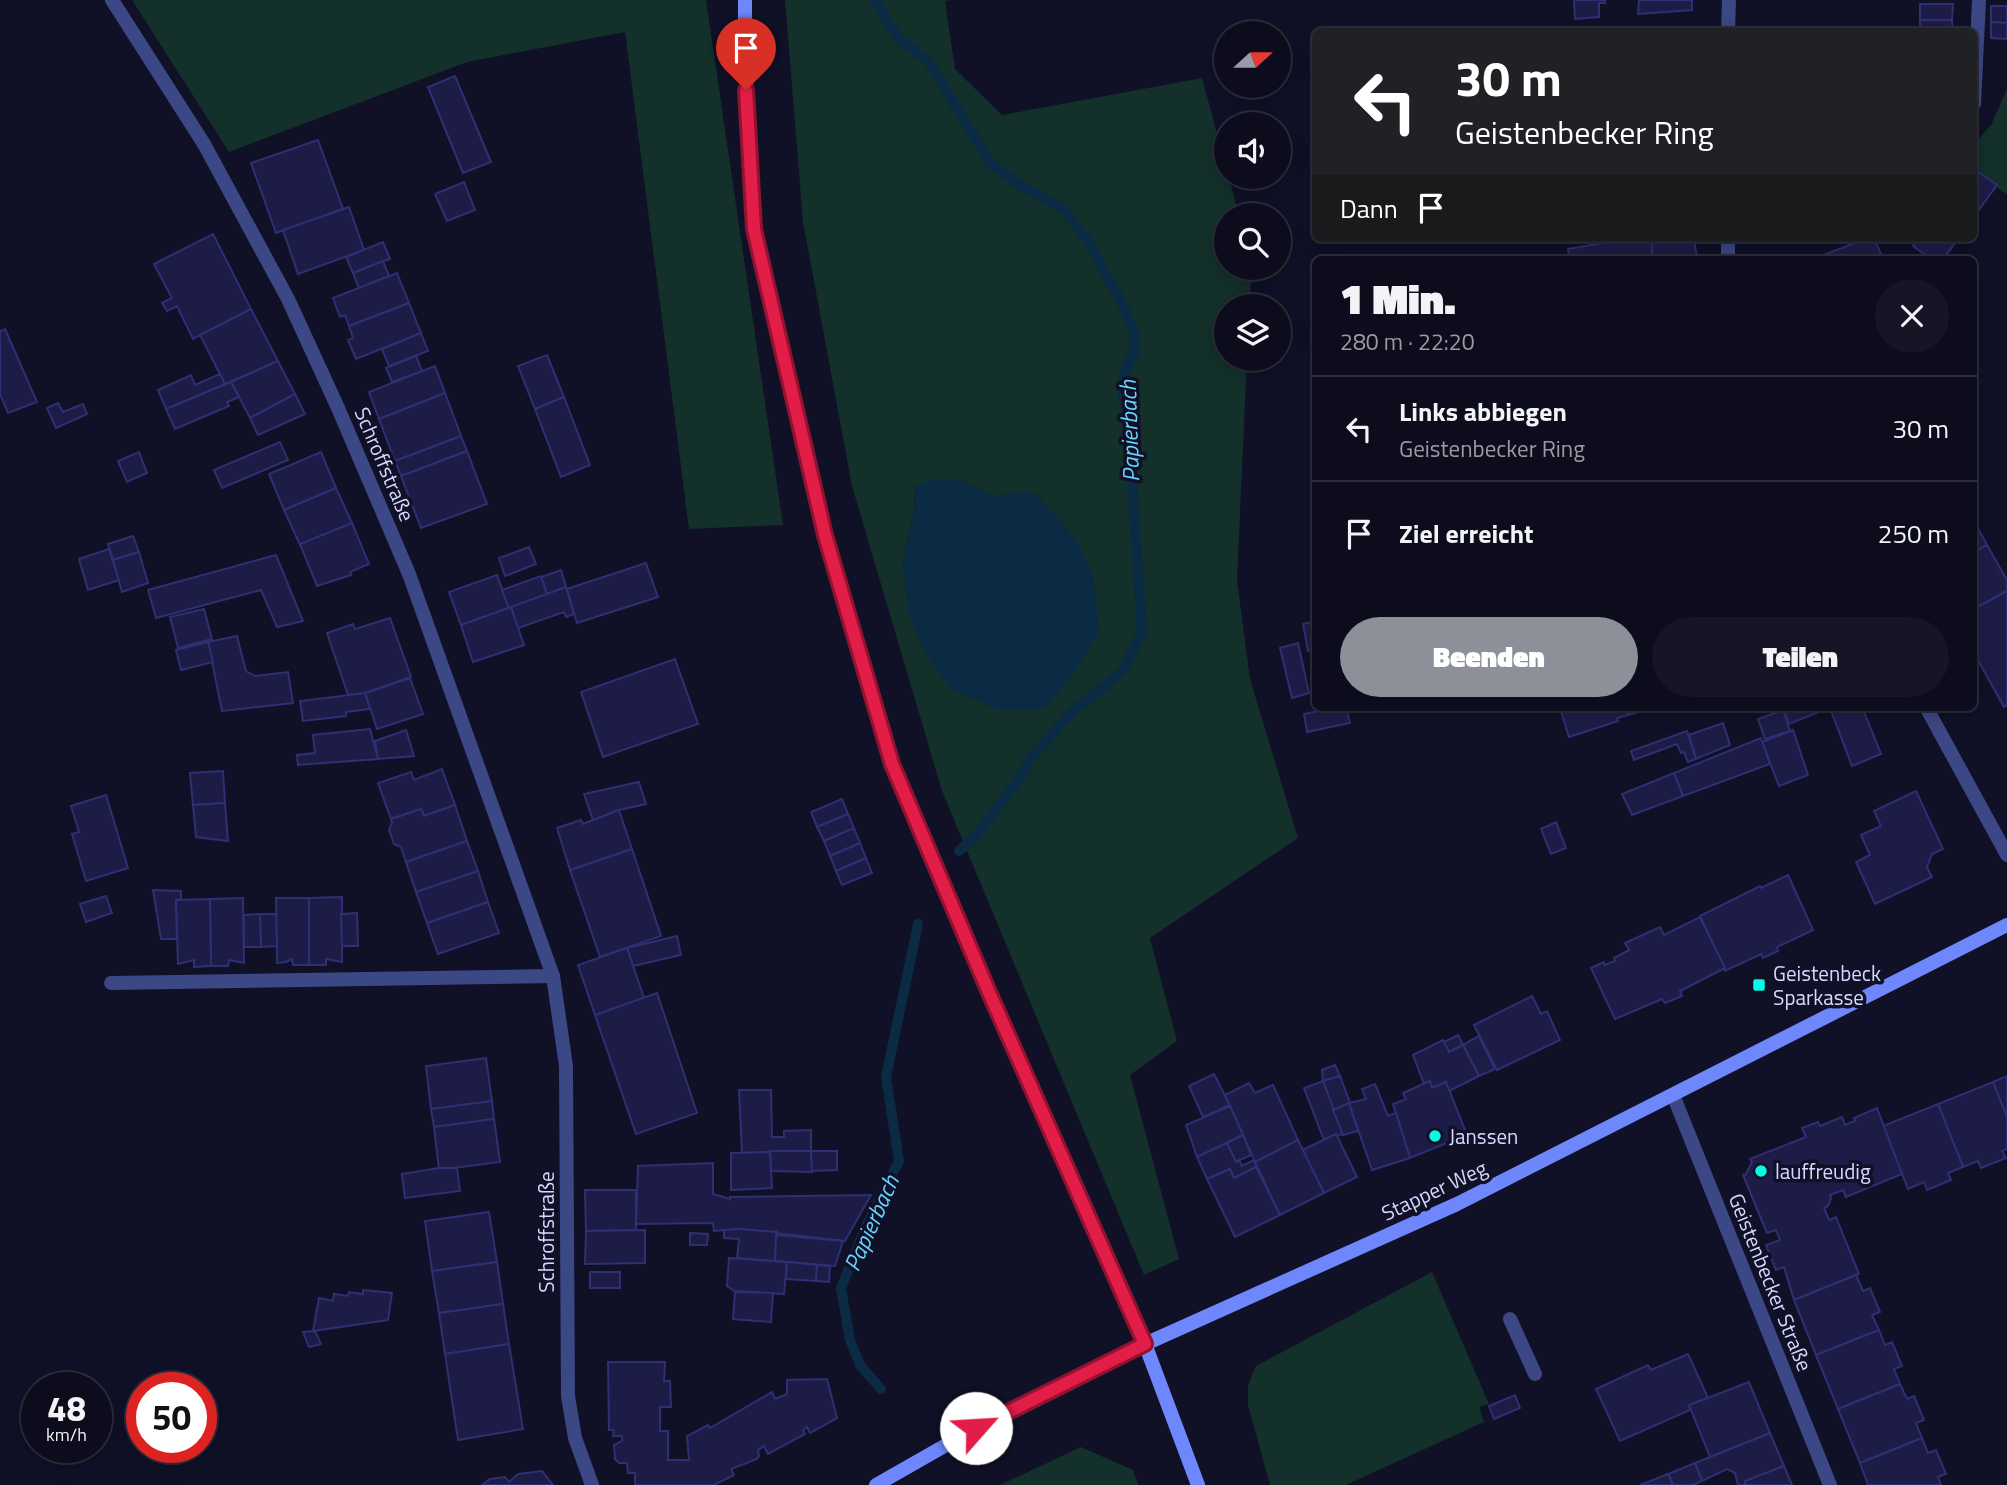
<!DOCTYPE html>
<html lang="de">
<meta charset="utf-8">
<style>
body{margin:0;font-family:"Titillium Web",sans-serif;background:#151526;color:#f1f3f6;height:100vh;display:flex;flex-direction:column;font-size:26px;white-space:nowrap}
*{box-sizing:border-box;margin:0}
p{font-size:23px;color:#9a9ba4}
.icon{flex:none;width:38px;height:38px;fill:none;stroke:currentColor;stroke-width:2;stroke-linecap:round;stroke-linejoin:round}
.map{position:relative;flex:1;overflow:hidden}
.drawer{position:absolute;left:1312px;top:256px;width:665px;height:455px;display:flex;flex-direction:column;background:#0c0c1d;border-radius:10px;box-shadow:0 4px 18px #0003,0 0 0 2px #2c2c3b}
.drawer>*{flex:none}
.top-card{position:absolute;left:1312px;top:28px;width:665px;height:214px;border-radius:10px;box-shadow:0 4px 18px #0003,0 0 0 2px #2c2c3b;background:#202124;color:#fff;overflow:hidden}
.needle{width:46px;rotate:69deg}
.tools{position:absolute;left:1214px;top:21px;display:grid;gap:14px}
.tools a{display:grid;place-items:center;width:77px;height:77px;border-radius:50%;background:#0c0c1d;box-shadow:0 4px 18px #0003,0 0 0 2px #2c2c3b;font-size:35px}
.speed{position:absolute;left:21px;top:1372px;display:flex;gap:14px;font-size:35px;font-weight:700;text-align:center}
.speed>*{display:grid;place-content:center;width:91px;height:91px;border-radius:50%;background:#0c0c1d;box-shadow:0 4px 18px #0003,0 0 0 2px #2c2c3b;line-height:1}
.speed small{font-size:18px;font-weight:400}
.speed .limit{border:10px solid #d22;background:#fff;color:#111}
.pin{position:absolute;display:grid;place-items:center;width:60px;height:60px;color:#fff;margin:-72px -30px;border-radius:50% 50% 50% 0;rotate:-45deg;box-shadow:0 0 7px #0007}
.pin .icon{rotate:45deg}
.me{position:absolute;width:77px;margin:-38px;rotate:64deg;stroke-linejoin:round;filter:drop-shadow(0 0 5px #0008)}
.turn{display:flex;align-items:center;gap:24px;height:147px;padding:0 28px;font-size:32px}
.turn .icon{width:91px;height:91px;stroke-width:2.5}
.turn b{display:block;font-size:49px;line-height:60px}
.then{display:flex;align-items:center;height:66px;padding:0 28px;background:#0003;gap:14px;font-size:26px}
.round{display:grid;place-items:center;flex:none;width:74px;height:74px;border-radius:37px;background:#151526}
.headline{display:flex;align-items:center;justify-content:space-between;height:119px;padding:0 28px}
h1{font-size:42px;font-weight:800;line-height:52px}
.action{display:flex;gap:14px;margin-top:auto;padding:14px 28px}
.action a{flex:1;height:80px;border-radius:42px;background:#8c9099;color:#fff;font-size:28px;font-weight:800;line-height:80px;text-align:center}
.action a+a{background:#151526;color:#f1f3f6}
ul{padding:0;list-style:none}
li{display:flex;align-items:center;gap:21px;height:105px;padding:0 28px;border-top:2px solid #2c2c3b}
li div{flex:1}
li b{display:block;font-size:26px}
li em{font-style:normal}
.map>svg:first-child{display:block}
.green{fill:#13302a;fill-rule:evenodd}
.water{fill:#0b2b44}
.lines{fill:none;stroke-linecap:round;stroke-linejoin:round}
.stream{stroke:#0b2b44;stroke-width:10}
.building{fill:#1d1c47;stroke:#2f2f73;stroke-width:2}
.service{stroke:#3c4785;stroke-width:14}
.minor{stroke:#3c4785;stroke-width:14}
.secondary{stroke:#6f87fc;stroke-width:14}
.route-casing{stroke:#92132f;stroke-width:18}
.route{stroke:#e11d48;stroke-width:12}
.poi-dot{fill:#06fae4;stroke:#101027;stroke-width:2.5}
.labels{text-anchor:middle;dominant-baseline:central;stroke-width:7;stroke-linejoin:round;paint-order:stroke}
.street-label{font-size:21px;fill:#d6d9fe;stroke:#101027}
.poi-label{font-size:21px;fill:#d6d9fe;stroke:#101027;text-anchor:start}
.water-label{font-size:23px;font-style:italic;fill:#66d4fc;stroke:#101027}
</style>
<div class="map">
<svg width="2007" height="1485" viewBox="0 0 2007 1485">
<rect width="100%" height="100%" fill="#101027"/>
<g class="green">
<path d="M132,0H706L783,525L689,529L625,32L467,62L229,152Z"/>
<path d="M785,0H952L945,1L955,69L1002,115L1202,78L1239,215H1227V268H1251L1250,306H1227V359H1247L1237,580L1250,679L1298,838L1150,938L1177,1041L1130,1075L1179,1259L1144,1275L942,791L852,486L803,222ZM961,481L994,496L902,564L914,514L915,487Z"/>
<path d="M2007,89V195L1974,169V144L1991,125Z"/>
<path d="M1432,1272L1489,1404L1479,1407L1484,1422L1346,1485H1270L1248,1405V1385L1256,1366Z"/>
<path d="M1081,1447L1133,1470L1138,1485H1000Z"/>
</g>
<path class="water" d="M935,479L962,481L994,496L1022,491L1036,494L1078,542L1093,575L1099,632L1074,672L1044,710H998L950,688L924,651L909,613L902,564L914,514L915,487Z"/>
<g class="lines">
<g class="stream">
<path d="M875,0L898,38L928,61L991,164L1020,185L1063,209L1088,241L1121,301L1134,332V352L1124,374L1123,393L1128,419L1142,633L1123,671L1071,713L1026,764L1027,768L978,833L959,851"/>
<path d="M881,1389L860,1365L850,1340L841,1288L865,1228L899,1161L886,1077L918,924"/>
</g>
</g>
<g class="building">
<path d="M1574,0H1605V3H1599V17L1575,19Z"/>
<path d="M1639,0H1692V10L1638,14Z"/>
<path d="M1920,4H1953L1952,20H1920Z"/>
<path d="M1991,6H2007V23L1991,22Z"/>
<path d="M1920,20H1952L1953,32H1920Z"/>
<path d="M1991,22L2007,23V39L1991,38Z"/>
<path d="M455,76L491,162L463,173L428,87Z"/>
<path d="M318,140L343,209L276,233L251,163Z"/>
<path d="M1974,169L1997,185L1978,211L1974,208Z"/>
<path d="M464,182L475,210L447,221L435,194Z"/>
<path d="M349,207L364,250L298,274L283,230Z"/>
<path d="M213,234L251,309L193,339L177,306L167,311L162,303L172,298L154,264Z"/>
<path d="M1632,238H1651L1653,258L1569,259L1568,249Z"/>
<path d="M1651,238H1694L1697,259H1653Z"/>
<path d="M1868,238H1874L1883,259H1813Z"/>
<path d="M1919,238H1959L1943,259H1931L1913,246Z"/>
<path d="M383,242L390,259L353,273L346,257Z"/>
<path d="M383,261L389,276L359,288L353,273Z"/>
<path d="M397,273L409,303L349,326L345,315L340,317L333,298Z"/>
<path d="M409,303L421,333L356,359L348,340L353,338L349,326Z"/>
<path d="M251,309L278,361L225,384L200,335Z"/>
<path d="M5,329L37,402L8,413L0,394V331Z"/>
<path d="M421,333L428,351L389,366L382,349Z"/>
<path d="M547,355L564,397L535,409L518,366Z"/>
<path d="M416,356L422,371L392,382L386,368Z"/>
<path d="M278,361L295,394L250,418L231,382Z"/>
<path d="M435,366L445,393L379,419L369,392Z"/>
<path d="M220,374L225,384L166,409L158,390L191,375L195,385Z"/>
<path d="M231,382L239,397L227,402L229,406L175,429L166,409Z"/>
<path d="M445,393L461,436L395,461L379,419Z"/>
<path d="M295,394L305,414L258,435L250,418Z"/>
<path d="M564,397L590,465L561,477L535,409Z"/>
<path d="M58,403L63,412L83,404L87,414L56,428L47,408Z"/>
<path d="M461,436L467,451L401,476L395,461Z"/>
<path d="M280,442L288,460L222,488L214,470Z"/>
<path d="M467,451L487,504L421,528L401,476Z"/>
<path d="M139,452L147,473L127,482L118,461Z"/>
<path d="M321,452L336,488L284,510L269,474Z"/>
<path d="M336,488L352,523L300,545L284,510Z"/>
<path d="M1974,521L1987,545L1974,552Z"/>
<path d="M352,523L369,564L350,572L351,575L317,586L300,544Z"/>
<path d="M133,536L139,552L113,560L108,544Z"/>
<path d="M1987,545L2007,580V591L1974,609V552Z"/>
<path d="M529,547L536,564L505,576L499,558Z"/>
<path d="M109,549L119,580L88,590L79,559Z"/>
<path d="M139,552L148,583L122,592L113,560Z"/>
<path d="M276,555L303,621L277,627L261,590L156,618L148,590Z"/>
<path d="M646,563L658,597L577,623L567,589Z"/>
<path d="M561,570L566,587L547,594L541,577Z"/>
<path d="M497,575L509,608L461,625L449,592Z"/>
<path d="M541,576L547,594L509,608L502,590Z"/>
<path d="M566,587L574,614L566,617L564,612L518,628L511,607Z"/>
<path d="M2007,591V705L2004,707L1974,653V609Z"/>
<path d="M511,607L524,645L473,662L461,625Z"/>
<path d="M204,609L212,639L178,648L170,617Z"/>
<path d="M390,618L411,677L365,693L348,695L327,633L353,624L355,629Z"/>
<path d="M1316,621V649L1308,651L1303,624Z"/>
<path d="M237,636L246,671L255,676L288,672L293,703L222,711L208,642Z"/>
<path d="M208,642L213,662L181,670L176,650Z"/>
<path d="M1298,643L1309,693L1292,698L1280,648Z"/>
<path d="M675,659L698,724L603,757L581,692Z"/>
<path d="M410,678L423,714L377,729L365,693Z"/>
<path d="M365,693L370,709L346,712V716L303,721L300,701Z"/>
<path d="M1337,707H1346L1350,723L1307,732L1304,714Z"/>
<path d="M1564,707H1626L1628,715L1617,718L1618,721L1569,737L1560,708Z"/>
<path d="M1626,707H1657L1628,715Z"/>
<path d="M1783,707H1817L1819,712L1789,724Z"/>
<path d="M1862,707L1881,754L1852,766L1830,708Z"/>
<path d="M1783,710L1790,731L1765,739L1758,719Z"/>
<path d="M1723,723L1730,745L1696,759L1689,735Z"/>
<path d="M370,729L378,759L298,765L297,755L315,753L313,735Z"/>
<path d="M406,730L414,756L378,759L375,741Z"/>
<path d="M1793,730L1808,775L1779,786L1762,742Z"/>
<path d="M1687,731L1696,759L1688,762L1684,752L1681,753L1677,744L1634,760L1631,751Z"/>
<path d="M1761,738L1770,764L1683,796L1674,773Z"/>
<path d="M442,769L455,805L424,816L421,809L391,819L378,783L411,772L414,780Z"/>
<path d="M223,771L225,803L193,805L190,773Z"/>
<path d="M1674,773L1683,796L1632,815L1622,794Z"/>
<path d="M639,782L646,804L619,810L593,820L584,794Z"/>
<path d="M1916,791L1943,849L1932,854L1927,867L1932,877L1875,904L1856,862L1870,855L1861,835L1881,826L1874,811Z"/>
<path d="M106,795L128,868L86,881L72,834L79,832L71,806Z"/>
<path d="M842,799L848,814L817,827L811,812Z"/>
<path d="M225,803L228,841L196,837L193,805Z"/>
<path d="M455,805L467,841L406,862L401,847L394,844L389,830L392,823L391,819L421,809L424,816Z"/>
<path d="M619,810L632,849L570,870L557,828L581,820L583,824Z"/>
<path d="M848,814L854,828L824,841L817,827Z"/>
<path d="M1556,822L1566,848L1551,854L1541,829Z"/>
<path d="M854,828L860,843L830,856L824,841Z"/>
<path d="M467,841L478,871L416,892L406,862Z"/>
<path d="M860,843L866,858L836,871L830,856Z"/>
<path d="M632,849L661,936L600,957L570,870Z"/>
<path d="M866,858L872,873L842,885L836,871Z"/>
<path d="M478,871L488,902L427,923L416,892Z"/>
<path d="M1788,875L1813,930L1777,947L1778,951L1763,958L1761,954L1725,971L1700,916L1760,886L1761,888Z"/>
<path d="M153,890L181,891V899L176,900L177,939H161Z"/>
<path d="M106,896L112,913L86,922L80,904Z"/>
<path d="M342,897V962L326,959V965H309V898Z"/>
<path d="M243,898L244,963L229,960L228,966H211L210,899Z"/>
<path d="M276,898H309V965H293L292,959L286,962L277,963Z"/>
<path d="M210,899L211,966L194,967V960L178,964L176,900Z"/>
<path d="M488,902L499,933L438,954L427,923Z"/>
<path d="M357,913L358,946H342L341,914Z"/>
<path d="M260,914H276L277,946L261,947Z"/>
<path d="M260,914L261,947H244V915Z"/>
<path d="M1700,917L1725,968L1680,991L1682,996L1665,1003L1662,999L1615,1019L1591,968L1604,962L1605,965L1615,961L1614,958L1629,950L1625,943L1660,927L1664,935Z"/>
<path d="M677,936L681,955L633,966L627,948Z"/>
<path d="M627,948L644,998L595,1015L578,965Z"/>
<path d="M657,993L697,1113L636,1134L595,1015Z"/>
<path d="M1532,996L1541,1014L1547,1011L1560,1040L1497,1070L1474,1025Z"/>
<path d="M1458,1035L1463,1045L1449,1052L1444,1042Z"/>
<path d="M1479,1036L1495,1069L1479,1076L1463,1045Z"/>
<path d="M1443,1040L1449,1052L1463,1045L1479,1076L1449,1091L1446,1082L1432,1088L1430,1081L1424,1084L1413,1055Z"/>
<path d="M486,1058L492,1101L431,1109L426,1066Z"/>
<path d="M1335,1065L1340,1076L1323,1081L1322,1070Z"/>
<path d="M1214,1074L1230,1105L1203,1117L1189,1086Z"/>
<path d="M1340,1076L1350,1103L1333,1110L1323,1081Z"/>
<path d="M2007,1076V1117L1993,1082Z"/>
<path d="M1323,1081L1343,1134L1337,1136L1336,1134L1324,1140L1304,1088Z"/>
<path d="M1430,1081L1432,1088L1446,1082L1467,1135L1410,1158L1393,1104L1406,1099L1403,1093Z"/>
<path d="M1993,1082L2007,1117V1149L2002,1151L2006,1158L1981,1168L1978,1161L1963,1167L1938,1104Z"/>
<path d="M1249,1083L1255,1093L1273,1085L1298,1140L1255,1162L1225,1095Z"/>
<path d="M1375,1084L1388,1116L1396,1113L1410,1158L1372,1170L1349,1103L1366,1099L1362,1089Z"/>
<path d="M739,1090H771L772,1137H784V1131L811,1130V1151L742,1153Z"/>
<path d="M492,1101L494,1119L434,1127L431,1109Z"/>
<path d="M1349,1103L1358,1131L1343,1135L1333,1110Z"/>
<path d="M1938,1104L1963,1167L1948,1173L1951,1180L1927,1190L1924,1182L1908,1189L1883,1126Z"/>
<path d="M1230,1106L1243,1135L1197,1157L1186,1125Z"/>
<path d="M1877,1108L1902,1174L1846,1197L1843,1190L1830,1195L1831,1198L1828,1206L1824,1208L1829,1220L1836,1217L1859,1274L1794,1300L1784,1267L1776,1270L1766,1245L1780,1240L1776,1230L1767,1233L1743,1175L1746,1174L1752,1162L1750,1159L1806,1137L1802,1128L1818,1122L1820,1126L1842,1117L1845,1125L1855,1121L1854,1118Z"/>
<path d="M494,1119L500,1162L439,1170L434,1127Z"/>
<path d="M1336,1134L1357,1177L1324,1193L1302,1150Z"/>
<path d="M1243,1135L1251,1155L1236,1162L1227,1143Z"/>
<path d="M1298,1140L1324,1193L1280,1215L1255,1162Z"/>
<path d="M1227,1143L1236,1162L1239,1160L1242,1166L1254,1160L1256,1167L1234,1178L1230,1169L1207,1179L1197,1157Z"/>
<path d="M770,1151H811L812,1172L771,1171Z"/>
<path d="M811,1151H837V1170L812,1171Z"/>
<path d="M770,1152L772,1188L731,1190V1153Z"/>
<path d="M713,1163V1194L730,1199V1197L871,1195L845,1241L739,1229L714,1231L713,1223L636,1224L638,1166Z"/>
<path d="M1256,1167L1280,1215L1235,1237L1207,1179L1230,1169L1234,1178Z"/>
<path d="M439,1168H457L460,1191L405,1198L402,1174Z"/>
<path d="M585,1190H636V1230L586,1231Z"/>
<path d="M489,1212L497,1262L432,1271L425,1221Z"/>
<path d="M739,1229L777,1232L775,1261L737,1258L739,1239L724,1238V1230Z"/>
<path d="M645,1230V1263L585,1264L586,1231Z"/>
<path d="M690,1233L708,1234L707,1245H690Z"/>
<path d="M776,1235L843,1241L835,1266L775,1261Z"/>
<path d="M729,1258L787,1262L784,1294L734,1291L727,1286Z"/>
<path d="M497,1262L503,1304L439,1313L432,1271Z"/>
<path d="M787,1262L817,1265L816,1281L786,1279Z"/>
<path d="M817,1265L830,1266L829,1282L816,1281Z"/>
<rect x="590" y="1272" width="30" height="16"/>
<path d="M1856,1275L1863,1291L1870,1288L1880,1312L1872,1315L1879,1330L1816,1355L1794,1300Z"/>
<path d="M363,1290L392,1293L388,1320L313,1331L319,1298L333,1301L334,1294L348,1296L349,1292L363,1294Z"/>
<path d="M735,1292L773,1293L771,1322L733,1319Z"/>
<path d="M503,1304L509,1344L445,1354L439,1313Z"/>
<path d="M1879,1330L1885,1345L1892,1342L1902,1366L1894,1369L1900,1384L1838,1409L1816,1355Z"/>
<path d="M315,1331L321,1344L309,1347L303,1332Z"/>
<path d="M509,1344L523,1429L458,1440L445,1354Z"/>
<path d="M1688,1354L1708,1398L1689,1405L1690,1410L1620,1441L1596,1389L1648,1365L1651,1370Z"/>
<path d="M608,1362H665L664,1381H670L671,1407H660V1431H668V1460H689L687,1436L708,1425L710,1428L772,1392L775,1399L787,1394V1380L827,1379L837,1418L810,1433L807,1427L803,1430L805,1434L768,1454L764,1446L758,1450L759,1456L757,1459L731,1469L734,1475L714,1485H635V1473H628L627,1463H619L615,1459L614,1445L622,1441V1436H613L614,1430H609Z"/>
<path d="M1749,1382L1770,1433L1710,1457L1689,1405Z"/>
<path d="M1900,1384L1907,1399L1914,1396L1924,1420L1916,1423L1922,1438L1860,1463L1838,1409Z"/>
<path d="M1515,1395L1520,1408L1494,1419L1489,1406Z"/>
<path d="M1770,1433L1784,1466L1745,1481L1746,1485H1738L1735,1473L1727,1469L1702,1481L1695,1463Z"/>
<path d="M1922,1438L1928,1453L1936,1450L1946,1474L1938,1477L1941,1485H1868L1860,1463Z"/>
<path d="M1695,1463L1702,1481L1693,1485H1673L1668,1474Z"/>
<path d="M1784,1466L1792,1485H1746L1745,1481Z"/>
<path d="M542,1471L553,1485H482L490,1479L505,1477L509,1482L518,1474Z"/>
<path d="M1668,1474L1673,1485H1640Z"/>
</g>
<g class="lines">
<g class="service">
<path d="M112,0L204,144"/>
<path d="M1974,104L1979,0"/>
<path d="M111,983L553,976"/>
<path d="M1510,1319L1535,1374"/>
</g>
<g class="minor">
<path d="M1728,32L1729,0"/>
<path d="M204,144L288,299L338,408L409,574L553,976L566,1066L568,1396L575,1438L592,1485"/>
<path d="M1728,238V259"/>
<path d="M1926,707L2007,855"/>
<path d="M1673,1095L1830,1485"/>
</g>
<g class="secondary">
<path d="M745,0V62L754,229L825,535L892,763L988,990L1145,1344L1198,1485"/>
<path d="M876,1485L976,1428L1145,1344L1457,1204L2007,925"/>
</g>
</g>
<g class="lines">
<g class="route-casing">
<path id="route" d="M746,90L754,229L825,535L892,764L988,990L1145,1344L976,1428"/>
</g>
<use href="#route" class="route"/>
</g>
<g class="poi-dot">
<rect x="1752" y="978" width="14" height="14" rx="3.5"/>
<circle cx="1435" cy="1136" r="7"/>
<circle cx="1761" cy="1171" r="7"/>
</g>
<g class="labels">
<g class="street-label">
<text transform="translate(385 464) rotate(67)">Schroffstraße</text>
<text transform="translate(1434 1190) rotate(-25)">Stapper Weg</text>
<text transform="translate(546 1232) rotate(-90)">Schroffstraße</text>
<text transform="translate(1771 1282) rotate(68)">Geistenbecker Straße</text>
</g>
<g class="poi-label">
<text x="1773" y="973">Geistenbeck<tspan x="1773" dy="24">Sparkasse</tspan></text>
<text x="1449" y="1136">Janssen</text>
<text x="1775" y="1171">lauffreudig</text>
</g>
<g class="water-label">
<text transform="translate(1129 431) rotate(-92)">Papierbach</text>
<text transform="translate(871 1223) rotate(-66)">Papierbach</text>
</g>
</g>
</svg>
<div class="tools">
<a><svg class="needle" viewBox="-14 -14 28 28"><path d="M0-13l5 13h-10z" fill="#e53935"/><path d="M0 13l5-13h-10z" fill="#9a9ba4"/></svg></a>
<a><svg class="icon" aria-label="sound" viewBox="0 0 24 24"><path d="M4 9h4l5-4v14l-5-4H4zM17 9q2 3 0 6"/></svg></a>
<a><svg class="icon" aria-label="search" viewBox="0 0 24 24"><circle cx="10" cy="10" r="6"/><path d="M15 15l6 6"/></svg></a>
<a><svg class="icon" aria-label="layers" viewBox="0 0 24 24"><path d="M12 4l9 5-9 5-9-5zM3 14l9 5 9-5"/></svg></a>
</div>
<div class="speed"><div>48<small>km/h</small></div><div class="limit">50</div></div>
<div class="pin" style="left:746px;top:90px;background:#d93025"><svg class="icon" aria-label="arrive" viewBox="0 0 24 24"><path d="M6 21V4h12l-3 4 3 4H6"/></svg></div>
<svg class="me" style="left:976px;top:1428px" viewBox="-20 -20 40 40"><circle r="19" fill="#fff"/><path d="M0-13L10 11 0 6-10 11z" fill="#e11d48"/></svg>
<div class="top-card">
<div class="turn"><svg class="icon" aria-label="left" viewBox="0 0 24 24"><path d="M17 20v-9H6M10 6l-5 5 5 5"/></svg><div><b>30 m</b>Geistenbecker Ring</div></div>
<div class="then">Dann<svg class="icon" aria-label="arrive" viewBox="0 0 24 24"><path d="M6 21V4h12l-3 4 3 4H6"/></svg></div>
</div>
<section class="drawer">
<div class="headline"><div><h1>1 Min.</h1><p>280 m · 22:20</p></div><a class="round"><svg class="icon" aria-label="close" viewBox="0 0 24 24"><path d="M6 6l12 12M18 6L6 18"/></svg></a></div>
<ul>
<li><svg class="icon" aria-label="left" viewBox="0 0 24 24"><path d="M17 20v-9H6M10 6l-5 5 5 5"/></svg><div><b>Links abbiegen</b><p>Geistenbecker Ring</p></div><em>30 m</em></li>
<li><svg class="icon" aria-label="arrive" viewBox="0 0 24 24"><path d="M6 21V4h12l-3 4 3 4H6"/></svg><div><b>Ziel erreicht</b></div><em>250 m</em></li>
</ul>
<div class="action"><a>Beenden</a><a>Teilen</a></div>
</section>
</div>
